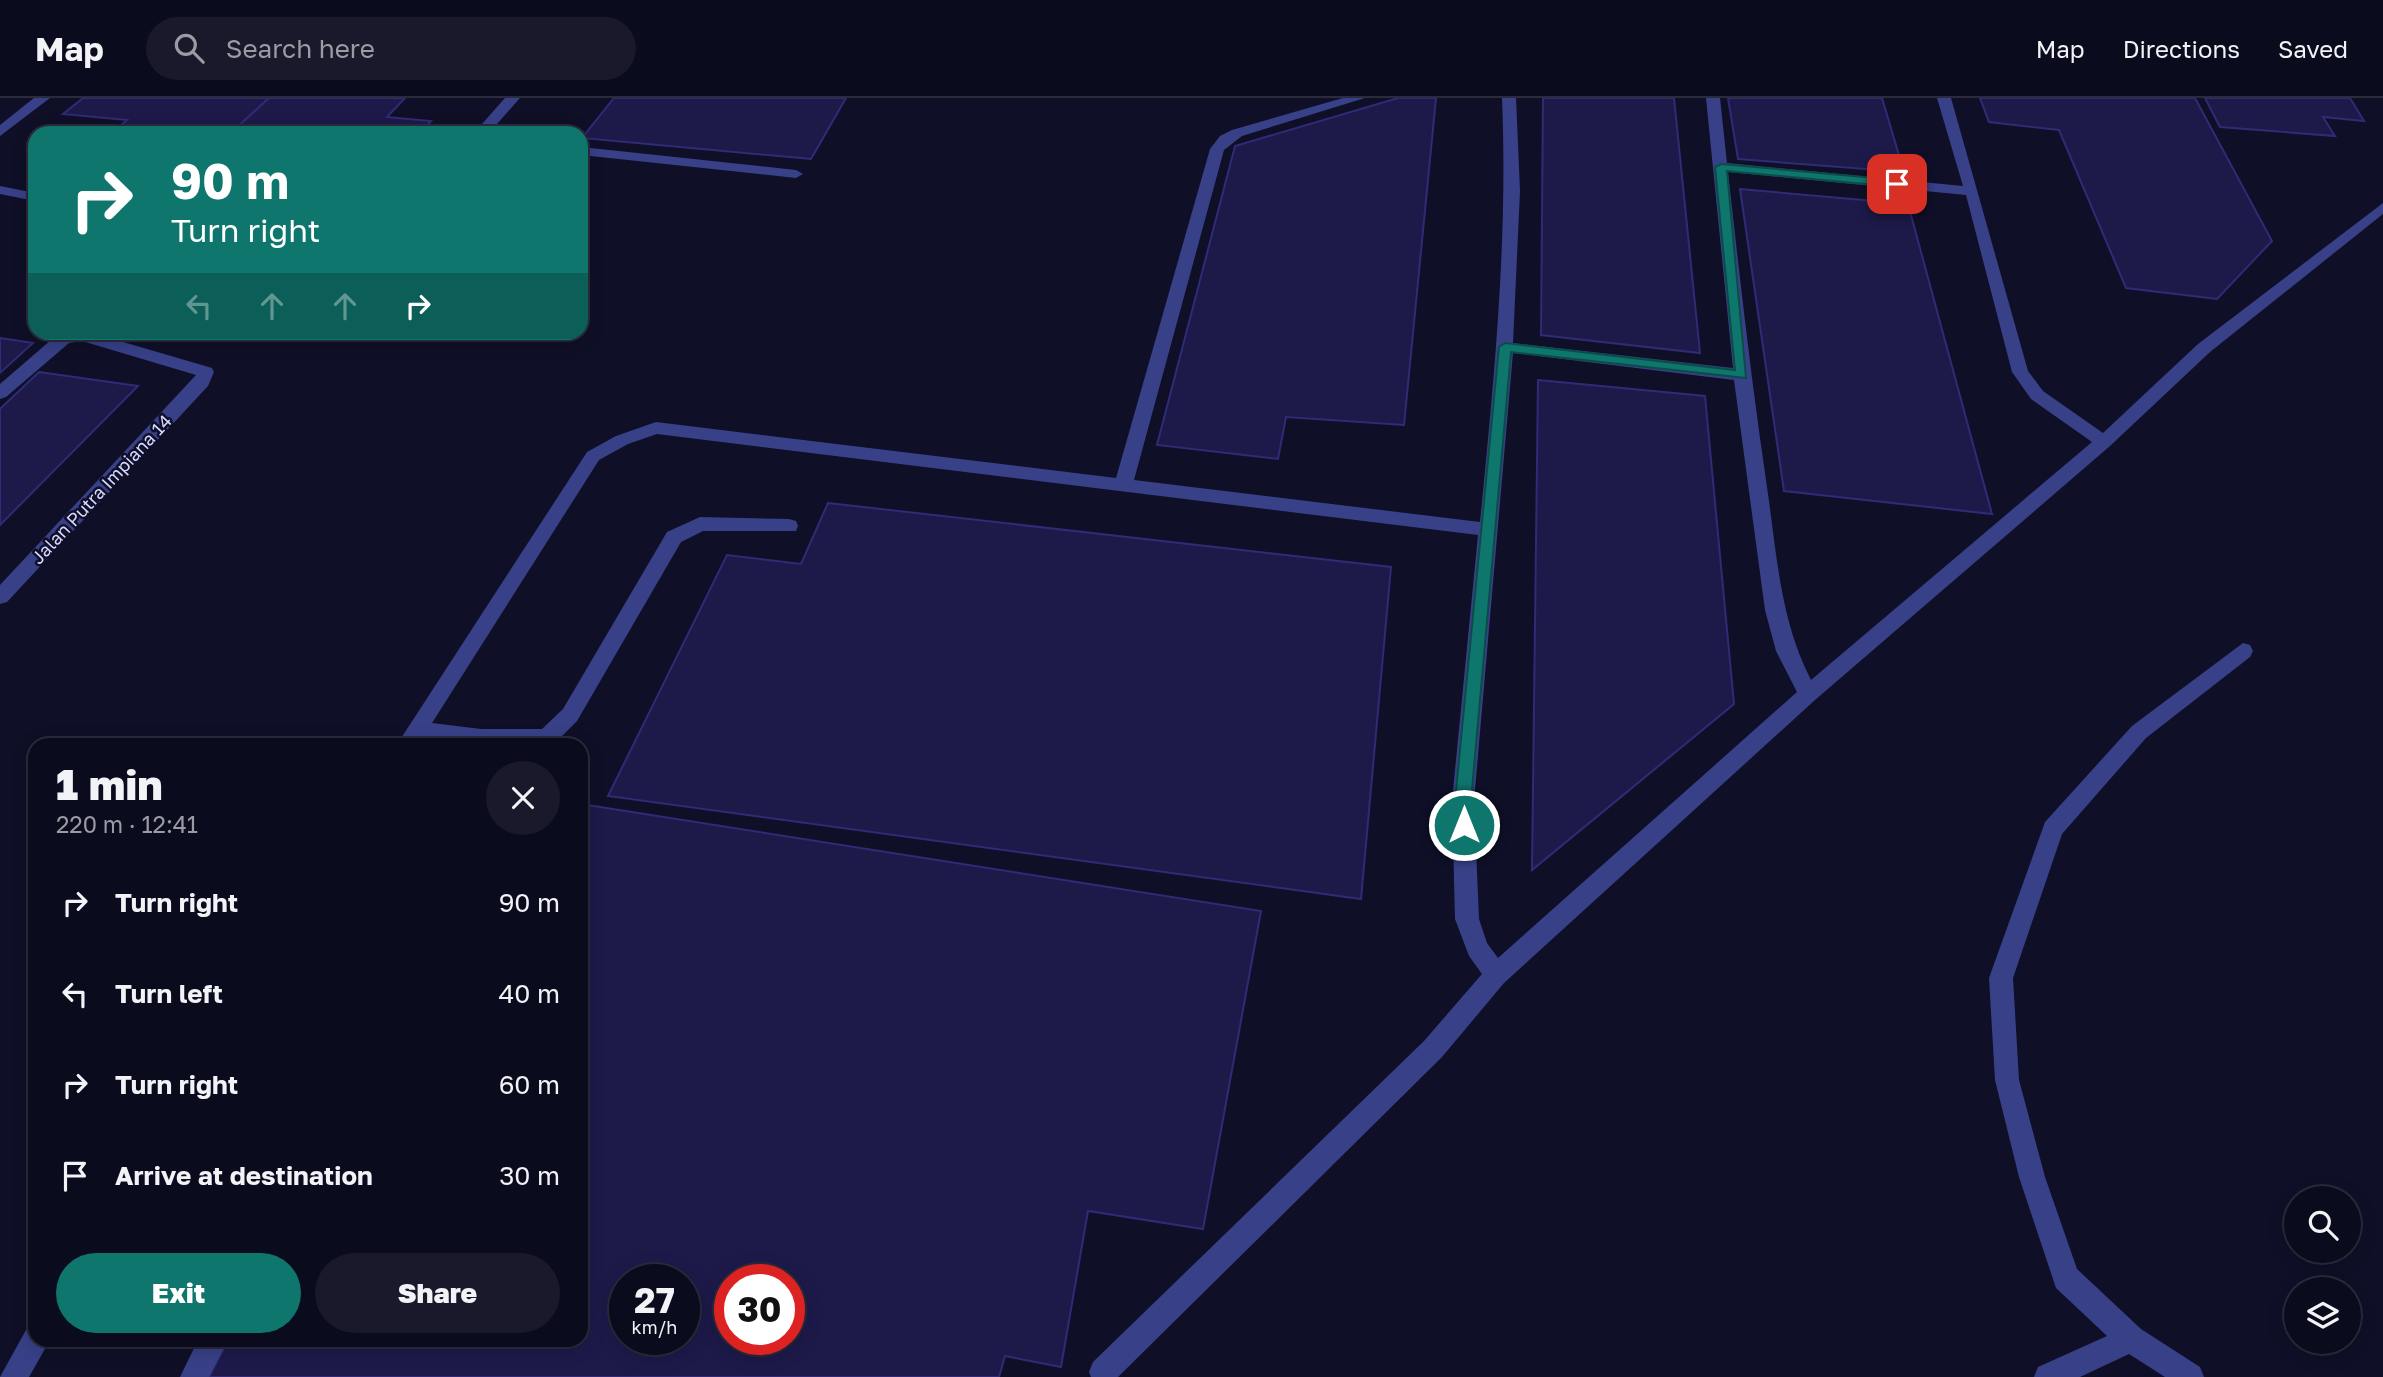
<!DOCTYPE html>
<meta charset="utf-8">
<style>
body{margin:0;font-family:"Golos Text",sans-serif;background:#19192b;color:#f1f3f6;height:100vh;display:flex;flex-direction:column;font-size:26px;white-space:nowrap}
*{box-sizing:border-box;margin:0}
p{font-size:23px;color:#9a9ba4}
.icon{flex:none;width:38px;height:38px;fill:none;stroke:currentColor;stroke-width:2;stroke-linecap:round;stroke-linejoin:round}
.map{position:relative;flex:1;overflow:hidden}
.panel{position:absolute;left:28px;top:640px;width:560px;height:609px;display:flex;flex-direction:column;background:#0b0b1e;border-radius:21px;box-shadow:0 4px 18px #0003,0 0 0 2px #2b2b3c}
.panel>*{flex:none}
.guide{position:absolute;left:28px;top:28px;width:560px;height:214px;border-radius:21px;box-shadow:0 4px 18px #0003,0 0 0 2px #2b2b3c;background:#0f766e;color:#fff;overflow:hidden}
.fabs{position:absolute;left:2284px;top:1088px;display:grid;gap:14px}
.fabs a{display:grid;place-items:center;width:77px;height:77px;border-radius:50%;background:#0b0b1e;box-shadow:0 4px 18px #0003,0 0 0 2px #2b2b3c;font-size:35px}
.speed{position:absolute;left:609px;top:1166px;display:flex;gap:14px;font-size:35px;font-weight:700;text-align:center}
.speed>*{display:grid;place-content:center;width:91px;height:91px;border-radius:50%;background:#0b0b1e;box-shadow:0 4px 18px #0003,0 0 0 2px #2b2b3c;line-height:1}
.speed small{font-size:18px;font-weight:400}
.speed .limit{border:10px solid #d22;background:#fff;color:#111}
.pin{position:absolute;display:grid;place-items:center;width:60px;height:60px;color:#fff;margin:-30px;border-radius:14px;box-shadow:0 4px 10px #0006}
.me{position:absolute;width:77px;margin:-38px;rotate:0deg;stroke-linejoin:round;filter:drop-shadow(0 0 5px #0008)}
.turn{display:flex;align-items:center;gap:24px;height:147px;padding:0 28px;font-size:32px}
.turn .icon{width:91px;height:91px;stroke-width:2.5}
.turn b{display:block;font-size:49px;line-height:60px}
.lanes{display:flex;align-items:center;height:66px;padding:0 28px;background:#0003;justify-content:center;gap:35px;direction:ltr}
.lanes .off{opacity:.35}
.round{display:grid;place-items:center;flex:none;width:74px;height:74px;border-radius:37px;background:#19192b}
.head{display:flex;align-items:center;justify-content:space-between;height:119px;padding:0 28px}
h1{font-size:42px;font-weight:800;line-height:52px}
.action{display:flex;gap:14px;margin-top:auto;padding:14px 28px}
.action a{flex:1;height:80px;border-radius:42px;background:#0f766e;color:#fff;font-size:28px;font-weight:800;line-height:80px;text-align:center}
.action a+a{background:#19192b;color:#f1f3f6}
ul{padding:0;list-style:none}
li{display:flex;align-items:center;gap:21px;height:91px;padding:0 28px}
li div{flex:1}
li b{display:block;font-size:26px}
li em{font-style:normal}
header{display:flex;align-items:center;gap:42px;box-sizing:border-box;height:98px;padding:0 35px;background:#0b0b1e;border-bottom:2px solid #2b2b3c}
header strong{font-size:33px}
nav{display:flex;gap:38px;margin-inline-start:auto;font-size:24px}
.search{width:490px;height:63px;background:#19192b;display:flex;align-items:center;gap:18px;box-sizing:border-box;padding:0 24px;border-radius:38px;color:#9a9ba4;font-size:26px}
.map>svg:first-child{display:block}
.building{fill:#1d1a4a;stroke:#2f2b76;stroke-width:2;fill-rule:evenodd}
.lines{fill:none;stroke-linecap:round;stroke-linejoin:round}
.minor{fill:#384188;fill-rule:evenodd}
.route{fill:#0f766e;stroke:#0a4d48;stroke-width:2}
.labels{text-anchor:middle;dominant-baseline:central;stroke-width:5;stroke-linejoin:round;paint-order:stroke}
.street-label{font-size:18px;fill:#d6d7ff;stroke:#0f0f28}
</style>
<header>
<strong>Map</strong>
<div class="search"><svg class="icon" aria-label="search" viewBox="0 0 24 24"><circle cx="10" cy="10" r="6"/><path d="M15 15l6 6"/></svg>Search here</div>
<nav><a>Map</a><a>Directions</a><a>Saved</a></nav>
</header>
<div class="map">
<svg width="2383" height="1279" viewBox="0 0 2383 1279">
<rect width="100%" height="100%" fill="#0f0f28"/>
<g class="building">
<path d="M83,0H269L231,35H112L127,22L63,16Z"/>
<path d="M269,0H405L387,19L431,23L420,35H231Z"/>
<path d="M614,0H846L811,61L582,40Z"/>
<path d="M1398,0H1436L1404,327L1286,319L1278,361L1157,347L1235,48Z"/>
<path d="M1543,0H1674L1700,255L1541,237Z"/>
<path d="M1728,0H1882L1904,74L1738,61Z"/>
<path d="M1980,0H2195L2272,143L2217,201L2126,190L2059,32L1989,24Z"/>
<path d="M2205,0H2350L2364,23L2323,19L2335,38L2220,29Z"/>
<path d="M1740,91L1908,106L1992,416L1784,393Z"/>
<path d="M0,240L33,245L0,275Z"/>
<path d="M39,274L138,288L0,427V311Z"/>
<path d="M1538,282L1705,298L1734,606L1532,772Z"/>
<path d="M828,405L1391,469L1361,801L608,698L727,457L801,466Z"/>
<path d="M581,706L1261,813L1203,1131L1088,1113L1061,1269L1005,1258L999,1279H209L228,1242H581ZM625,1181H684V1241H625ZM730,1181H789V1241H730Z"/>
</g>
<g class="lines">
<g class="minor">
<path d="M34,0H50L0,38V27Z"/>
<path d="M505,0H520L489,35H474Z"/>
<path d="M1343,0H1365L1242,38L1224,52L1134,382L1480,424C1494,281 1508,144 1502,0H1516L1520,93L1513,245L1733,270L1706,0H1720L1727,65L1963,88L1937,0H1951L2028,273L2043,293L2103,335L2198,246L2383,105V116L2210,254L2110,348L1815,602L1504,885L1442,959L1118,1279H1091L1089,1274L1093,1264L1424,943L1482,876L1469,858L1455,821L1452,703L1478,437L657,336L628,346L599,362L432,625L481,631H542L563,611L667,434L700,419L789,421L796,423L798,428L796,433H703L681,444L577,623L554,646L472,648L422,641L418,648H396L587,354L616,338L656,324L1116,380L1210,51L1220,38L1232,32ZM1728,74L1966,97L2012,274L2031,301L2092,344L1811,582C1781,524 1777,460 1768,396C1752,289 1740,182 1728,74ZM1513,255L1734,282L1765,512L1776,553L1797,594L1498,860L1487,845L1479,821L1474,703Z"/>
<path d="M581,49L796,72L803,76L796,80L581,57Z"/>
<path d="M0,88L35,95V103L0,96Z"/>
<path d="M89,234L212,270L214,274L208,288L7,504L0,506V487L196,277L82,243L69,245L6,299L0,301V286L58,236Z"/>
<path d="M2243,545L2250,547L2253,553L2250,559L2146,640L2062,736L2013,880L2019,982L2045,1079L2077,1171L2141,1231L2200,1269L2204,1279H2165L2129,1256L2080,1279H2034L2038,1269L2107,1238L2056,1190L2019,1079L1995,982L1989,880L2045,724L2132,628Z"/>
<path d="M35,1228V1242H50L29,1279H0L26,1232Z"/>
<path d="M198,1242H228L209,1279H180Z"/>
</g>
</g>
<path class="route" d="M1721,66L1897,82L1903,86L1897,89L1727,73L1746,280L1511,254L1471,703L1470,732H1458L1455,703L1499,249L1505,245L1735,272L1715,69Z"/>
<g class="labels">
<g class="street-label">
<text transform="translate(101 391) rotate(-47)">Jalan Putra Impiana 14</text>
</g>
</g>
</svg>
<div class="fabs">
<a><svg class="icon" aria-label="search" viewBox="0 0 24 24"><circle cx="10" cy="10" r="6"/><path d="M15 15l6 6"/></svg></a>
<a><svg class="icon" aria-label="layers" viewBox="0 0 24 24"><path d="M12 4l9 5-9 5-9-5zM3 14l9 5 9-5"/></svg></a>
</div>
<div class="speed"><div>27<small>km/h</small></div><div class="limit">30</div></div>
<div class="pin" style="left:1897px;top:86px;background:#d93025"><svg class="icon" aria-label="arrive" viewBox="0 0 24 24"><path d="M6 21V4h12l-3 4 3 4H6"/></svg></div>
<svg class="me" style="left:1464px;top:727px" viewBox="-20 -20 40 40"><circle r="17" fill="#0f766e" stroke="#fff" stroke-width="3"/><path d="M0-11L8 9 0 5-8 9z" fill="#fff"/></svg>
<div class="guide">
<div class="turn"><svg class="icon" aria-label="right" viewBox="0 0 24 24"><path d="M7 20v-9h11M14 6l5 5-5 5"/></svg><div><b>90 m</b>Turn right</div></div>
<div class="lanes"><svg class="icon off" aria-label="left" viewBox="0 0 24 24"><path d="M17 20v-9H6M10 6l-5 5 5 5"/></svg><svg class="icon off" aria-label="ahead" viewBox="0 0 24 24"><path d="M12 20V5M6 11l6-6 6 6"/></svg><svg class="icon off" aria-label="ahead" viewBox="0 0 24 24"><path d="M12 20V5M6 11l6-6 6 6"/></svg><svg class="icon" aria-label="right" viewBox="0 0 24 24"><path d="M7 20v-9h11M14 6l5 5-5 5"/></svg></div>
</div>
<section class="panel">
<div class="head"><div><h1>1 min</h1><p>220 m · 12:41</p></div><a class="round"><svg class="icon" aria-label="close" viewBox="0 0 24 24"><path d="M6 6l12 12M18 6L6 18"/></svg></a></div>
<ul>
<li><svg class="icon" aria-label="right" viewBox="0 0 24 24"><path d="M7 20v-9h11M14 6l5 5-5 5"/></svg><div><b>Turn right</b></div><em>90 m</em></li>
<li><svg class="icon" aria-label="left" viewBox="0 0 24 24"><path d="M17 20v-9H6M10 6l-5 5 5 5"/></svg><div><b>Turn left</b></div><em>40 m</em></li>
<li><svg class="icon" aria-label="right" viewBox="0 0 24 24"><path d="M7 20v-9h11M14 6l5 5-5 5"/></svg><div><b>Turn right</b></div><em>60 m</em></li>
<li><svg class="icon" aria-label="arrive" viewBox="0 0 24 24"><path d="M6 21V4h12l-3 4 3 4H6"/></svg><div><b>Arrive at destination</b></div><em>30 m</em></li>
</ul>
<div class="action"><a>Exit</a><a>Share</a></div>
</section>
</div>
